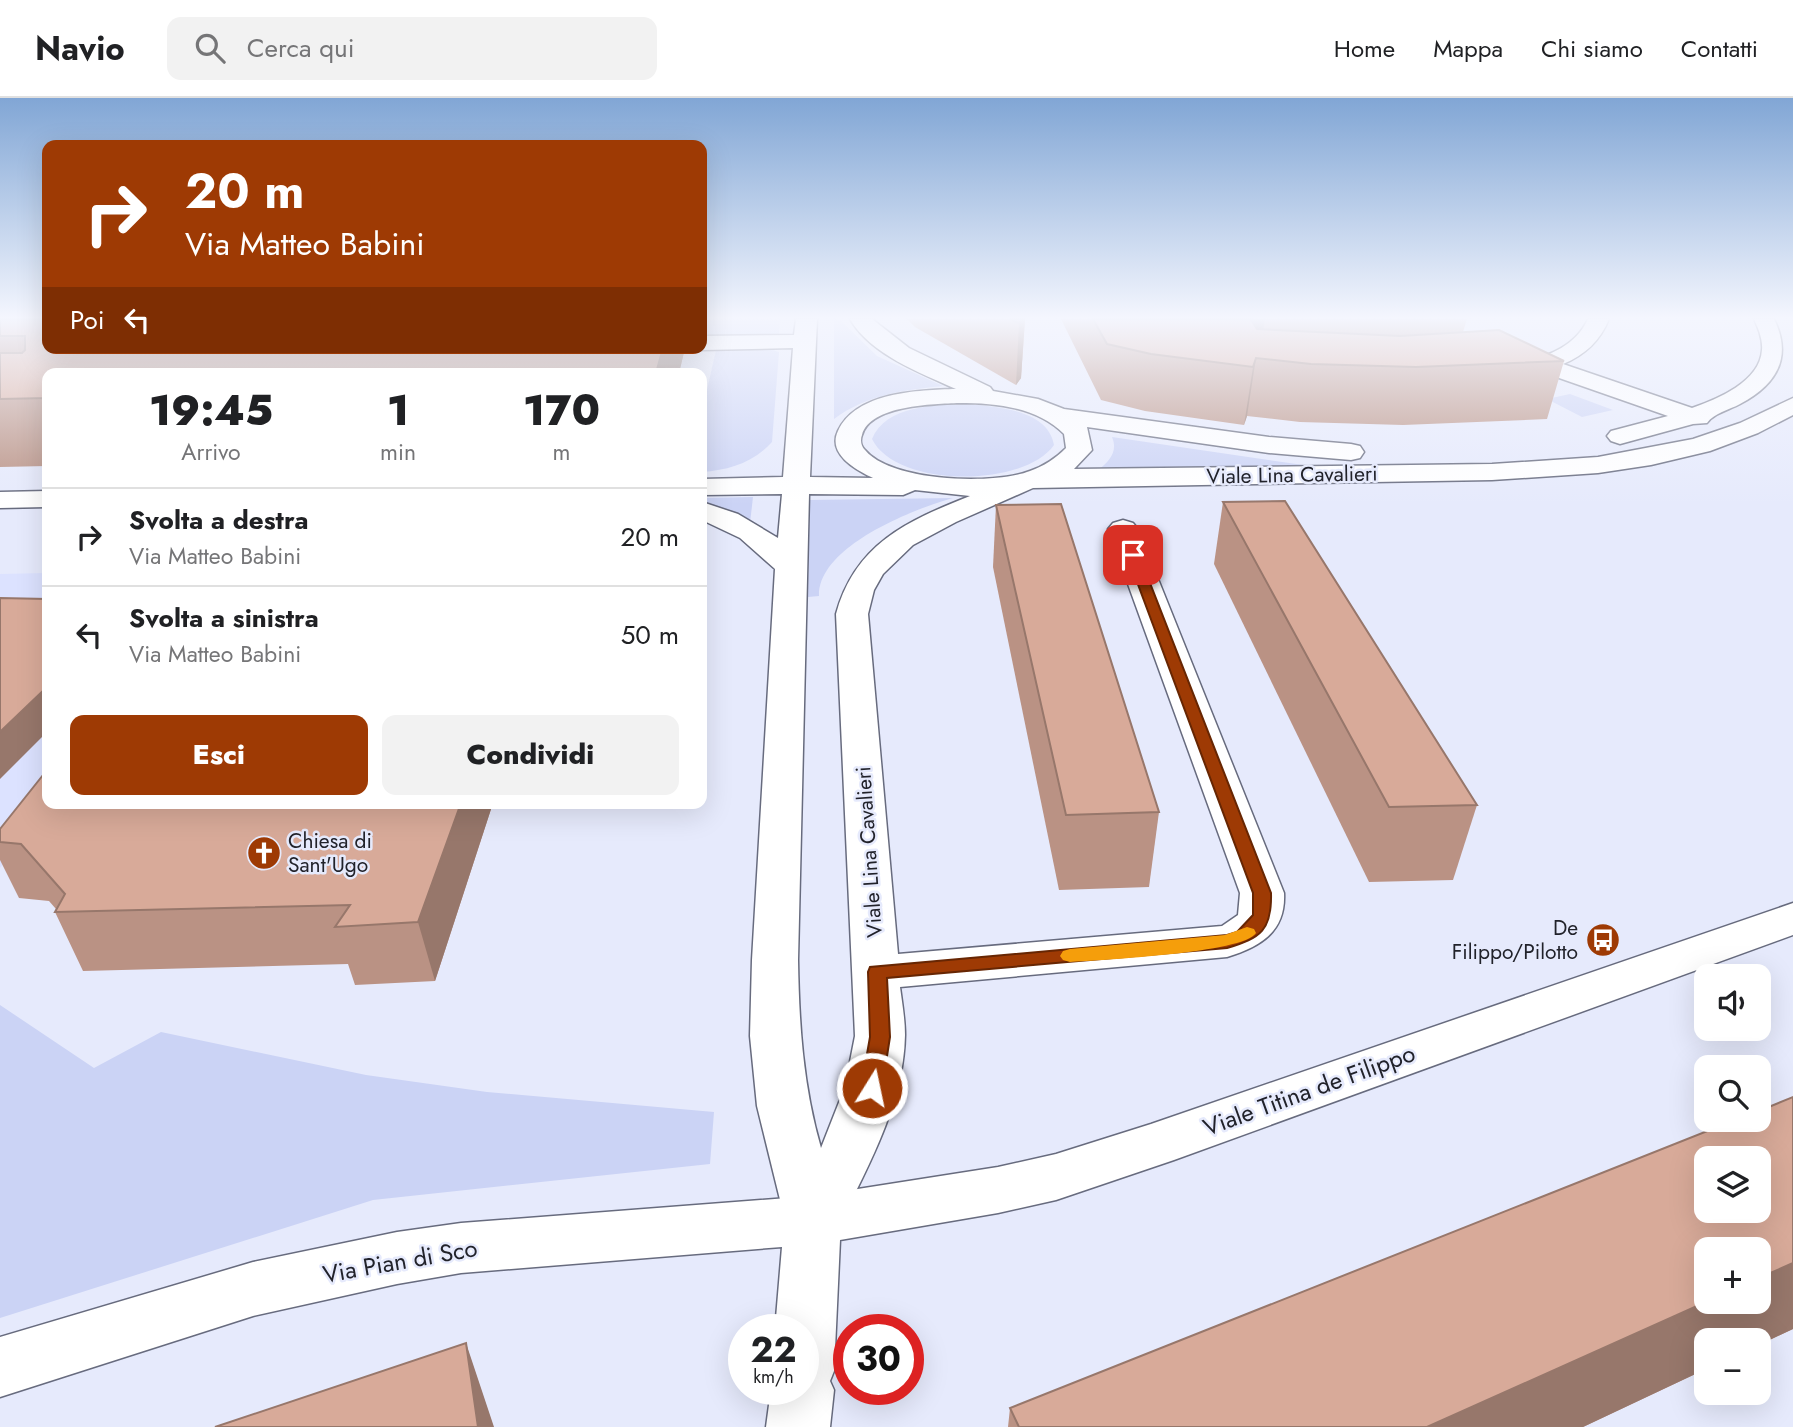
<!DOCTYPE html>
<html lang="it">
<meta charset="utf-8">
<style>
body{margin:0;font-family:Jost,sans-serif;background:#f2f2f2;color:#202124;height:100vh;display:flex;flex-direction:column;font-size:26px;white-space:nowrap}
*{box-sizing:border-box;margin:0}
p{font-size:23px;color:#757577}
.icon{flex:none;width:38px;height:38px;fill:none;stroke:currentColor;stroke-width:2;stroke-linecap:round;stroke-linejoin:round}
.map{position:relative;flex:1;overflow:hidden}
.side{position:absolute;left:42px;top:270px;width:665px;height:441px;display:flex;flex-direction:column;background:#fff;border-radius:14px;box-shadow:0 7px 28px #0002}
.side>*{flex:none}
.guide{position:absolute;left:42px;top:42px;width:665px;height:214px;border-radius:14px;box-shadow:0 7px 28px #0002;background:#9e3a04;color:#fff;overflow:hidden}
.buttons{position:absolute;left:1694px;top:866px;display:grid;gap:14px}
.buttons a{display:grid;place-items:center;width:77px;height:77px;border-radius:14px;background:#fff;box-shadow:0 7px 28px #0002;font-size:35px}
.speed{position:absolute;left:728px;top:1216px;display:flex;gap:14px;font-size:35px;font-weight:700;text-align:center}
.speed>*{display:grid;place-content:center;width:91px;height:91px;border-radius:50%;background:#fff;box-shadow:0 7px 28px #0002;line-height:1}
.speed small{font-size:18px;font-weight:400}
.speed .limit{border:10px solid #d22;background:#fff;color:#111}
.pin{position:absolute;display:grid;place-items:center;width:60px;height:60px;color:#fff;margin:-30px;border-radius:14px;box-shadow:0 4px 10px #0006}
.me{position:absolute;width:77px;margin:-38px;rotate:10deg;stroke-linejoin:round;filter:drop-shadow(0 0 5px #0008)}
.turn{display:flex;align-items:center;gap:24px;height:147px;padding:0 28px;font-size:32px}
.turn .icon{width:91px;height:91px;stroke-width:2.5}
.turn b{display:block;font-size:49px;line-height:60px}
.then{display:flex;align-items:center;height:66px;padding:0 28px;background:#0003;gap:14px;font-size:26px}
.eta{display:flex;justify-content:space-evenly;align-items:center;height:119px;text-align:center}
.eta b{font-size:42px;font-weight:800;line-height:49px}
.primary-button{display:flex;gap:14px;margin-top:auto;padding:14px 28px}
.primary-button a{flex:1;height:80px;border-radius:14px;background:#9e3a04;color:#fff;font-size:28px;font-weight:800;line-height:80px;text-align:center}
.primary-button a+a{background:#f2f2f2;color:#202124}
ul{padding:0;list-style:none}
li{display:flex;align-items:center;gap:21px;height:98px;padding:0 28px;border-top:2px solid #e0e0e0}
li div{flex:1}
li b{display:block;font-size:26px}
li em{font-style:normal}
header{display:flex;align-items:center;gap:42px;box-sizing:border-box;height:98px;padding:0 35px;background:#fff;border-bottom:2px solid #e0e0e0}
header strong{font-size:33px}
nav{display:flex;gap:38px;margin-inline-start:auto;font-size:24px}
.search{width:490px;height:63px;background:#f2f2f2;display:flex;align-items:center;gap:18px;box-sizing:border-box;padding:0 24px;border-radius:14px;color:#757577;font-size:26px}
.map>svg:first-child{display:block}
.built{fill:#dce2ff}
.green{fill:#cbd3f5}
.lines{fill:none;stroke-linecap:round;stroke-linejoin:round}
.minor-casing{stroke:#676b7e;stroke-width:3}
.tertiary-casing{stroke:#676b7e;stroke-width:3}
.minor{fill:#fff;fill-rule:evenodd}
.tertiary{fill:#fff;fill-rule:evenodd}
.wall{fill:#ba9284}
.shaded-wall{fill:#97776b}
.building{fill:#d8aa99;stroke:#97776b;stroke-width:2;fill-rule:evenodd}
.route{fill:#9e3a04;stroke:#672603;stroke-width:2}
.slow{fill:#f59e0b}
.labels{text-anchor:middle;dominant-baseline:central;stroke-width:5;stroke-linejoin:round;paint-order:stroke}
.street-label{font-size:21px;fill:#21222a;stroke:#e6eafc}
.poi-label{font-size:21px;fill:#21222a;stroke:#e6eafc;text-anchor:start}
.near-street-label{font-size:24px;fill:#21222a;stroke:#e6eafc}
</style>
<header>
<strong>Navio</strong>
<div class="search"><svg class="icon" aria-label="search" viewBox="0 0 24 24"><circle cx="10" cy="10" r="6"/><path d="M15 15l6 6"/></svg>Cerca qui</div>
<nav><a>Home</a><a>Mappa</a><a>Chi siamo</a><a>Contatti</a></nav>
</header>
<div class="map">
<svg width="1793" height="1329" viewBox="0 0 1793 1329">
<rect width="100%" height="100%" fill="#e6eafc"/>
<path class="built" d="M47,475V705H50L0,770V476Z"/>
<g class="green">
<path d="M707,221H780L779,236L703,240Z"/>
<path d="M834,221H839L877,258L943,288C904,292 866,297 834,321Z"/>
<path d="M770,251L779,254L772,344C753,365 729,372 702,374V314L716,252Z"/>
<path d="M1570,296L1613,312L1582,319L1547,301Z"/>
<path d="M967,306C996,309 1048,311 1054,347C1024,390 896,390 872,341C886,307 935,307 967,306Z"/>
<path d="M1112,339L1310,368L1098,372C1110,363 1118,353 1112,339Z"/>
<path d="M753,399L750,425L702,406V400Z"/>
<path d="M953,400C914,411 818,448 819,498L808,499L810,402Z"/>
<path d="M0,907L94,970L161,934L366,977L487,994L714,1014L710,1066L373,1102L0,1220Z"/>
</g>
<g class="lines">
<g class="minor-casing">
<g id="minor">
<path d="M796,221H817L810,379L873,380C856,372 827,356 838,333C856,294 918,292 956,291C920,275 870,256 850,221H872L909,250L990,289L993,293L1038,301L1064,311L1269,339L1351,346L1360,348L1364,354L1360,360L1351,362L1269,355L1087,329L1092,352L1074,371L1492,366L1598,359L1693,341L1740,325L1793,300V317L1758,335L1710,353L1651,367L1598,375L1492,382L1033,390L956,424L913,447L883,476L874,492L868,516L898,856L1222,828L1238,817L1240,795L1108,431L1113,425L1123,422L1133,425L1138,431L1284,795C1286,834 1260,849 1227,859L900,889C902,904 905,921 905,937C904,1008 863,1078 833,1139L813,1146L793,1139L785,1122L757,1008L750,938L752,862L775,471L740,440L702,422V404L738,416L778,440L782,396L702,397V381L783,379L793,250L702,252L697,250H702V238L794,237ZM959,305C996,305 1037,309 1064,336L1066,350C1055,361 1044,368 1030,373C994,387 891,384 865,352C861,348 860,342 862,337C870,307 934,306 959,305ZM915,392L970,398C907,423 855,446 836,516L855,938L845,989L821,1050C803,988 799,927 798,862L809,396L903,397Z"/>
<path d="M1588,221H1609C1600,243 1585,257 1563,266L1692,310C1717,301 1760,284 1762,252C1763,241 1758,230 1754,221H1774C1793,260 1776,287 1740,306C1729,312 1714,315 1707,325L1693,326L1620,346L1611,343L1607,338L1611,333L1668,318L1542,274L1507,282L1499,280L1495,275L1499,270C1532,262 1572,256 1588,221Z"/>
<path d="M47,393V409L0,410V394Z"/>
</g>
</g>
<g class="tertiary-casing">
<path id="tertiary" d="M1793,805V837L1174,1062L1056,1102L998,1115L840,1142L834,1273L830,1283L834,1292L830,1329H766L771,1292H803V1232H775L782,1149L461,1175L397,1186L253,1218L0,1299V1239L253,1164L397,1134L461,1125L813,1098L998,1069L1056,1056L1151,1026Z"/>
</g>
<use href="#minor" class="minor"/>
<use href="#tertiary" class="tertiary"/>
</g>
<g class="wall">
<path d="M0,221L47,250H685L679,275H47V368L0,369Z"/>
<path d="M907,221H1025L1021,280L1016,287L915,229Z"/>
<path d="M1061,221H1467L1463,234L1564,263L1547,321L1403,327L1300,324L1247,318L1244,327L1145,313L1101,302Z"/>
<path d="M1223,404L1477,707L1453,782L1369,784L1214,466Z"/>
<path d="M996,407L1159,714L1149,789L1059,792L993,469Z"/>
<path d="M47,705H493L435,883L355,887L348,866L83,873L55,814L56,811L49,803L19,800L0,762V731Z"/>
<path d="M1793,999V1231L1759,1247L1706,1242V1271L1583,1329H1008L1010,1310Z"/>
</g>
<g class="shaded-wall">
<path d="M1023,221H1025L1021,280L1016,287L1019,225Z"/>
<path d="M1253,221H1265L1259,261L1256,260L1247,318L1244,327L1253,269L1251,222Z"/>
<path d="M663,250H685L679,275H656Z"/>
<path d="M47,589V634L0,681V634Z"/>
<path d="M461,705H493L435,883L418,824Z"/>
<path d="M1793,1165V1231L1759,1247V1242H1706V1271L1583,1329H1427L1706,1204H1759V1180Z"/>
<path d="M466,1245L494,1329H478Z"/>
</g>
<g class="building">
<path d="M0,221H47V250H663L656,275H47V300L0,301V255H22L25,252V238H0Z"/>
<path d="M1010,221H1023L1019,225Z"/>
<path d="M1093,221H1253L1251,222L1257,231L1400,238L1499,232L1564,263L1416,269L1311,266L1256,260L1253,269L1151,256L1107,246Z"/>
<path d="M1285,403L1477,707L1389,709L1223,404Z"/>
<path d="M1061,406L1159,714L1066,717L996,407Z"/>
<path d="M0,500L47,501V589L0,634Z"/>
<path d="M47,672V705H461L418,824L335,829L350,807L55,814L65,796L21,746L0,744V731Z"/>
<path d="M1793,999V1165L1759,1180V1152H1706V1204L1427,1329H1019L1010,1310L1735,1022H1759V1013ZM1706,1060H1759V1113H1706Z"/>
<path d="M466,1245L478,1329H215Z"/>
</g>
<linearGradient id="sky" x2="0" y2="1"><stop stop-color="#81a6d5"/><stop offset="0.54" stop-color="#f4f6fe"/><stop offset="1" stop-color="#f4f6fe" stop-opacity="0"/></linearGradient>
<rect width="1793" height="407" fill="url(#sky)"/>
<path class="route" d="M1133,453L1139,457L1271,795C1272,832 1261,840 1227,850L887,880L890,939L882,990L879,996L872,999L864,996L861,990L870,939L868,874L870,869L1227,837L1237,834L1253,817V795L1127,457Z"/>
<path class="slow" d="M1247,829L1254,831L1256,835C1244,855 1100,862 1070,864L1063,862L1060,858L1063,853L1070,851L1225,837Z"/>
<defs>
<g id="church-disc" transform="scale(1.75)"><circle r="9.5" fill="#9e3a04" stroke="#e6eafc"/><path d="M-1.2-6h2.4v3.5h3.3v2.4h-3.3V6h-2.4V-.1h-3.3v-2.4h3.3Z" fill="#fff"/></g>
<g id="bus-disc" transform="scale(1.75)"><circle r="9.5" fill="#9e3a04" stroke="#e6eafc"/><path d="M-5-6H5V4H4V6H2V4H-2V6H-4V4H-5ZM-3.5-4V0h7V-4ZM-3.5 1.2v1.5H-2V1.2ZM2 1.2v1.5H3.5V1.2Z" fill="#fff"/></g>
</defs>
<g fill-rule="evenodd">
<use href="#church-disc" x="264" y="755"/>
<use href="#bus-disc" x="1603" y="842"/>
</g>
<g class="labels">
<g class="street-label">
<text transform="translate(1292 377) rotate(-1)">Viale Lina Cavalieri</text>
<text transform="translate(869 754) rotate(-94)">Viale Lina Cavalieri</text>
</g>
<g class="poi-label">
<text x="288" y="743">Chiesa di<tspan x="288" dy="24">Sant'Ugo</tspan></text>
<text x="1578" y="830" text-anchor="end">De<tspan x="1578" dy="24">Filippo/Pilotto</tspan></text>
</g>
<g class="near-street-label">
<text transform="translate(1309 992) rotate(-20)">Viale Titina de Filippo</text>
<text transform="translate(400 1163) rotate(-10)">Via Pian di Sco</text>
</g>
</g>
</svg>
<div class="buttons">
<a><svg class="icon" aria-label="sound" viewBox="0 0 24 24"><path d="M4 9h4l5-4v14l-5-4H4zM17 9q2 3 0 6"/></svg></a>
<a><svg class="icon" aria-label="search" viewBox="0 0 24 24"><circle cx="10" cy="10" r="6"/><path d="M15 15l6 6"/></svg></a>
<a><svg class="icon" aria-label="layers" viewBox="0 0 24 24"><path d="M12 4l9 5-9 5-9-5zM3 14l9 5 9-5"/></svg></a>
<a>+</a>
<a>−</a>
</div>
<div class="speed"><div>22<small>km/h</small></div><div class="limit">30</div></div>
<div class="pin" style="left:1133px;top:457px;background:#d93025"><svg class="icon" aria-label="arrive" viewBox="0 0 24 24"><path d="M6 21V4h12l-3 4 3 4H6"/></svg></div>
<svg class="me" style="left:872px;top:990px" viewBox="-20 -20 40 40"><circle r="17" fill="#9e3a04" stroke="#fff" stroke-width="3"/><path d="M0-11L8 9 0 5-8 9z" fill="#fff"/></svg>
<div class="guide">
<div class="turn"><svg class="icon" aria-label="right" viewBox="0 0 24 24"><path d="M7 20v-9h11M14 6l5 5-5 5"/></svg><div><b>20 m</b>Via Matteo Babini</div></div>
<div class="then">Poi<svg class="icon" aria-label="left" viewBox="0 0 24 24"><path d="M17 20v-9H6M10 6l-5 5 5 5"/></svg></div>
</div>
<section class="side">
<div class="eta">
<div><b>19:45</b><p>Arrivo</p></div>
<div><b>1</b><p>min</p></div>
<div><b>170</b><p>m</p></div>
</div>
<ul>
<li><svg class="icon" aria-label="right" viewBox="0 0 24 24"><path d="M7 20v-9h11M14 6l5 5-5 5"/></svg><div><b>Svolta a destra</b><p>Via Matteo Babini</p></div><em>20 m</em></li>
<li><svg class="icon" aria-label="left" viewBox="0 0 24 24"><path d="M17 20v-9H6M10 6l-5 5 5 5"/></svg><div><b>Svolta a sinistra</b><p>Via Matteo Babini</p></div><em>50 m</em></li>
</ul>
<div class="primary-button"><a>Esci</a><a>Condividi</a></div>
</section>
</div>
